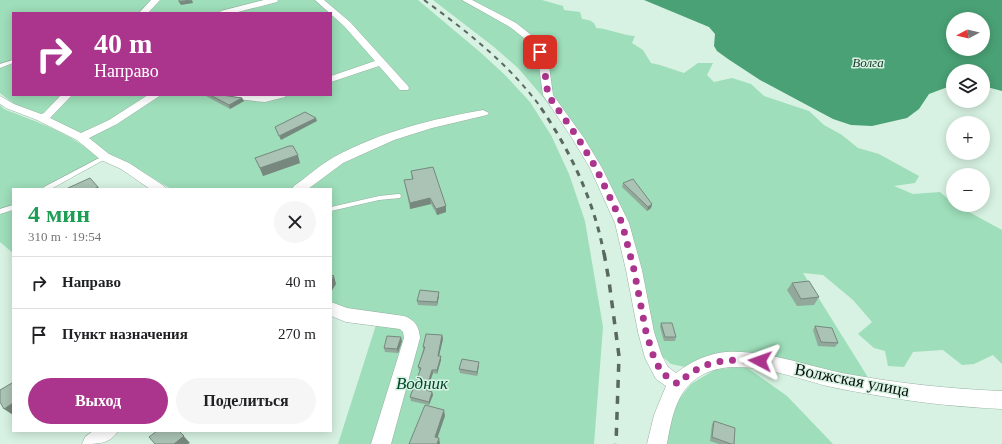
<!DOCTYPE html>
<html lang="ru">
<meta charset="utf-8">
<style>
body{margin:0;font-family:Georgia,serif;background:#f6f6f6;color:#202124;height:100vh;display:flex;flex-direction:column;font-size:15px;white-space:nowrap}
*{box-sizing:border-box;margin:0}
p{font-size:13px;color:#757577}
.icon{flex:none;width:22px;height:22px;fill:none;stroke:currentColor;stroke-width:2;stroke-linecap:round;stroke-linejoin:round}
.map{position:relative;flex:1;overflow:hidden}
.panel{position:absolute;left:12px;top:188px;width:320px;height:244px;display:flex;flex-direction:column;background:#fff;border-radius:0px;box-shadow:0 2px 10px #0003}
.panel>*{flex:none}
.top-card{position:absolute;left:12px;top:12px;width:320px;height:84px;border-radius:0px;box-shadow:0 2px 10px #0003;background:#ab358d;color:#fff;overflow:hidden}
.needle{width:26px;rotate:263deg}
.tools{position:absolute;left:946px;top:12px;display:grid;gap:8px}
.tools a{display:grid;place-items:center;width:44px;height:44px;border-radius:50%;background:#fff;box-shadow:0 2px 10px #0003;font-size:20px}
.pin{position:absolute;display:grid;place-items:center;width:34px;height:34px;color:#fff;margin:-17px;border-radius:8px;box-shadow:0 2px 6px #0006}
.me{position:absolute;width:44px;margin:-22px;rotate:274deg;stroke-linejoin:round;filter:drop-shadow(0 0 3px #0008)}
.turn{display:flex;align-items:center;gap:14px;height:84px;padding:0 16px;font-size:18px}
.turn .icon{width:52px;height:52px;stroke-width:2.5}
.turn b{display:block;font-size:28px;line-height:34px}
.round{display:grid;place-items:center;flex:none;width:42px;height:42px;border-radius:21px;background:#f6f6f6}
.head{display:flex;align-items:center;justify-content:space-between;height:68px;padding:0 16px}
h1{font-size:24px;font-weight:700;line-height:30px;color:#1e9e55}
.primary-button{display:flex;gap:8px;margin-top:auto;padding:8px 16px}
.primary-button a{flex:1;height:46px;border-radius:24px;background:#ab358d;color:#fff;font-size:16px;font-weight:700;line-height:46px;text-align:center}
.primary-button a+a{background:#f6f6f6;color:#202124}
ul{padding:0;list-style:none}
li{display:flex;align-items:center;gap:12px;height:52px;padding:0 16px;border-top:1px solid #e0e0e0}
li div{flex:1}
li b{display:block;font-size:15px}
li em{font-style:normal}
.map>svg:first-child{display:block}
.green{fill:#9edeba}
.water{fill:#4aa175;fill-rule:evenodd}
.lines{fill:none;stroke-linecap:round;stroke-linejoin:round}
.lane-casing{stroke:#96b0a1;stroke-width:1}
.street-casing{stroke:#96b0a1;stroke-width:1}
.lane{fill:#fff;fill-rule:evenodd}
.street{fill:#fff;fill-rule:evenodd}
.rail-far2{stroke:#59695f;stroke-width:2;stroke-dasharray:5 5;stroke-linecap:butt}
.rail-far1{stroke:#59695f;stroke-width:3;stroke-dasharray:6 6;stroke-linecap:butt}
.rail{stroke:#59695f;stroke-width:3.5;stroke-dasharray:8 8;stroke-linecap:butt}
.wall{fill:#92a89b}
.shaded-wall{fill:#77887e}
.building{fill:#aac3b4;stroke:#77887e}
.route{stroke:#ab358d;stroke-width:7;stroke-dasharray:0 12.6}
.labels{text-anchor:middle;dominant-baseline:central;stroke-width:3;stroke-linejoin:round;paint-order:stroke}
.far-water-label{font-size:13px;font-style:italic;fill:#103624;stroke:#d7f2e2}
.near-street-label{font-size:17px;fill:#08100b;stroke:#d7f2e2}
.near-park-label{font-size:17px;font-style:italic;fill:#00482c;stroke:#d7f2e2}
</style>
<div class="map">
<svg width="1002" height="444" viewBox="0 0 1002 444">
<rect width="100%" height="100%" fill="#d7f2e2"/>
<g class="green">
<path d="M0,0H153L141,13H13V95H63L43,114C27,114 12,103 0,93Z"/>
<path d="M159,0H271L221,13H145Z"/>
<path d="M275,0H318L345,25L376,61L331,78V13H227Z"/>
<path d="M321,0H418L480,52L505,75L530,102L551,135L569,174L585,221L603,327L594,444H338L376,325L331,305V189H171L129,164L110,155L89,140V137L158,95H331V79L375,66L381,67Z"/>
<path d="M433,0H542L563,6L564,10L580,12L582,19C589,20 594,20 596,28C610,29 621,35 635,36L632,43L643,50L651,63L660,65L684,73L698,63H713L707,75L714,82L732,78L751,84L764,96L809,111L824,125L842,135L858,148L879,154L919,176L915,183L894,186L913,194L940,192L953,203V205H956L1002,230V364L993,355L974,364L962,365L943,350L913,352L904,367L888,366L885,351L874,348L858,334L872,322L853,300L823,275L803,273L869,379L759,356L685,367L671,364L657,352L640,269L592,169L568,129L542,96L518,68L494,47Z"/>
<path d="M71,95H154C140,104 96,134 81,133C73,132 58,122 50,118V117Z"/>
<path d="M0,105L4,109C36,122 73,133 98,158L47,189H13V253L0,242Z"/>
<path d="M746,367L787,396L833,444H666L667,428L677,402L691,384L716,369Z"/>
</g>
<path class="water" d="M644,0H1002V91L983,86V71H953V85L929,94L919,109L907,118L872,126L851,125L833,119L760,80L728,59L717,51L714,46L715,34L709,27ZM953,19H983V49H953Z"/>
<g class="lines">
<g class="lane-casing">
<g id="lane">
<path d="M13,60V63L0,68V64Z"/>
<path d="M105,155L107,156L108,157L107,158L51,189H43L44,187Z"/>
<path d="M398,194H400L401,196L400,198L379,200L331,211V207L379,196Z"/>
<path d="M13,205V210L0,214V209Z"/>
</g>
</g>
<g class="street-casing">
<g id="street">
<path d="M151,0H160L148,13H139Z"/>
<path d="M264,0H278L277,2L234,13H220L221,11Z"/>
<path d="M315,0H324L350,22L408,86L409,88L408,90H400L379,66L331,82V76L375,61L344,26Z"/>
<path d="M462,0H472L516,23L530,34L545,52L549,66L553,95L584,138L602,168L629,223L642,270L654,332L662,356L668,367L676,373C690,362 709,353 726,352C766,350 804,365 842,373C895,383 949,389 1002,391V409C961,407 921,403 881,396C863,393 845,390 827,386C793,377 739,357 706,373C677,386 672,416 667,444H647L654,415L666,386L656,379L645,358L638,332L626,270L615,223L590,168L572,138L543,95L539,66L535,52L524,38L510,27Z"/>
<path d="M61,95H72L50,118L81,133L109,120L148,95H161L117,124L89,138L109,154L129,163L164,186L166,189H150L121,169L101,160L77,140L37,120L6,108L0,104V96L14,104L41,114L44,113Z"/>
<path d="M220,95H286L285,97L265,102L225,98Z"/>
<path d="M483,110L489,113L487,115L432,128L394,140L343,163L308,189H292L294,186C308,176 320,165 334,157C380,132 432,119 483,110Z"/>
<path d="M331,302L347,308L404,316C415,320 419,326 420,338L391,444H371L404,338L403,332L400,329L346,322L331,316Z"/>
<path d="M93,431H118C110,444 98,444 82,444L85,437Z"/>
</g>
</g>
<use href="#lane" class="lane"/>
<use href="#street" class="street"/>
<path class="rail-far2" d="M424,0C468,32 510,65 542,109"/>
<path class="rail-far1" d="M541,108C571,152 594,201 604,254"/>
<path class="rail" d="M604,253L609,281L619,356L616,444"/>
</g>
<g class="wall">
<path d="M206,95H222L242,98L244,101L230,109L206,96Z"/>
<path d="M255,158L300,163L263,176Z"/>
<path d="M411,171L446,206V212L437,215L431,204L410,209L404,180L412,179Z"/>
<path d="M623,183L652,204L651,208L647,211L622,187Z"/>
<path d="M792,283L819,297L814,305L797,306L787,290Z"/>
<path d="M439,292V296L437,306L418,305L417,301Z"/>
<path d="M661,323L676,337L675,341H664L660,327Z"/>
<path d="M815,326L838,343L835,347L818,346L813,330Z"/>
<path d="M442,335L443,339L439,356H441V360L437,374L433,373L427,390L432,392L433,395L429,405L411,401L410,397L420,371H419L418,367L423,350V347Z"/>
<path d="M402,341L398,353L385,352L384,348Z"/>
<path d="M479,365L477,376L460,373L459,369Z"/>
<path d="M714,421L734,444H719L710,441L712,424Z"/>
</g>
<g class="shaded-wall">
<path d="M192,0L193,3L181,5L179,2Z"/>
<path d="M242,98L244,101L230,109L229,105Z"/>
<path d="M316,118L317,121L281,140L279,136Z"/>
<path d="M298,155L300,163L263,176L260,168Z"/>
<path d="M98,187L100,189H94Z"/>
<path d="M430,198L431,204L410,209V203Z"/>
<path d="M652,204L651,208L647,211L648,207Z"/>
<path d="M446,206V212L437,215L436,209Z"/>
<path d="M334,276L336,284L331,292V280Z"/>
<path d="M439,292V296L437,306V302Z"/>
<path d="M442,335L443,339L438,360V356Z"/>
<path d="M401,337L402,341L398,353L397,349Z"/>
<path d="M441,356V360L437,374V370Z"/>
<path d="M479,362V365L477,376V372Z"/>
<path d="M432,370L433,373L426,393V390Z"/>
<path d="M432,392L433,395L429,405V402Z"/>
<path d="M13,403V415L4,409Z"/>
<path d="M444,410L445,416L436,442L435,437Z"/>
<path d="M179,431L190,443L188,444H174Z"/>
<path d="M439,438L440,444H437Z"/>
</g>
<g class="building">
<path d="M179,0H190L179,2Z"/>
<path d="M210,95H222L242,98L229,105Z"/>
<path d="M305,112L316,118L279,136L275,127Z"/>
<path d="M289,146H293L298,155L260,168L255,158Z"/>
<path d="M433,167L446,206L436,209L430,198L410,203L404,180L413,179L411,171Z"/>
<path d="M90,178L98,187L94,189H69L68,188Z"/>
<path d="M633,179L652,204L648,207L623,183Z"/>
<path d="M331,275L334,276L331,280Z"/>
<path d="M809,281L819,297L801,299L792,283Z"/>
<path d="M420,290L439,292L437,302L417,301Z"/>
<path d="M661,323H672L676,337H665Z"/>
<path d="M815,326L832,328L838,343L821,342Z"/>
<path d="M426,334L442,335L438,356H441L437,370H432L426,390L432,392L429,402L410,397L421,368L418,367L425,347H423Z"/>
<path d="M387,336L401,337L397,349L384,348Z"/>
<path d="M462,359L479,362L477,372L459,369Z"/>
<path d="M12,383L13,385V403L4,409L0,402V390Z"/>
<path d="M425,405L444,410L435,437L439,438L437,444H409Z"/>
<path d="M714,421L735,428L734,444H731L712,437Z"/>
<path d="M157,431H179L184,436L174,444H155L149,437Z"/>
</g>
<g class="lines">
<path class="route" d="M540,52L544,66L548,95L578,138L596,168L622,223L634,270L646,332L654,358L662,373L678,384C703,359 726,359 760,361"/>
</g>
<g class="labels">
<g class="far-water-label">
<text x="868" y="62">Волга</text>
</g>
<g class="near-street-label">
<text transform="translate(852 380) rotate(11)">Волжская улица</text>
</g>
<g class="near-park-label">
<text x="422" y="383">Водник</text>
</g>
</g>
</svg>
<div class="tools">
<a><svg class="needle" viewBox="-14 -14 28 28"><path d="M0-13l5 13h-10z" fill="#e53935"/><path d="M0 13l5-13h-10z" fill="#757577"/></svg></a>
<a><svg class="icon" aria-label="layers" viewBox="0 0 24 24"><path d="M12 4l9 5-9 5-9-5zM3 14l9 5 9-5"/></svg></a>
<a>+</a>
<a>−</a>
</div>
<div class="pin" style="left:540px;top:52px;background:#d93025"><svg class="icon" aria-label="arrive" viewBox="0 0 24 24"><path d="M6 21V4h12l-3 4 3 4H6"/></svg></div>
<svg class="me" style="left:760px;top:361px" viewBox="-20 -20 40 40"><path d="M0-17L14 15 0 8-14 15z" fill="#ab358d" stroke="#fff" stroke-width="4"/></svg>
<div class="top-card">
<div class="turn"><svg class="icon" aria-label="right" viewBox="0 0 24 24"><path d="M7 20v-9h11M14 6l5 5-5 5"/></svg><div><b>40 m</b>Направо</div></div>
</div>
<section class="panel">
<div class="head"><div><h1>4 мин</h1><p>310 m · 19:54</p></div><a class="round"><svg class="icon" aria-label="close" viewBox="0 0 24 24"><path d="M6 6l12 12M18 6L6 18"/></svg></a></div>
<ul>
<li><svg class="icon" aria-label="right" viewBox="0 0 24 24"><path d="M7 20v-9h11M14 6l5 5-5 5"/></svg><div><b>Направо</b></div><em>40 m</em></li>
<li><svg class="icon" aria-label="arrive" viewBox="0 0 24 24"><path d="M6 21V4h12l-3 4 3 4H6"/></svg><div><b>Пункт назначения</b></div><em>270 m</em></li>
</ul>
<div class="primary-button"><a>Выход</a><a>Поделиться</a></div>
</section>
</div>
